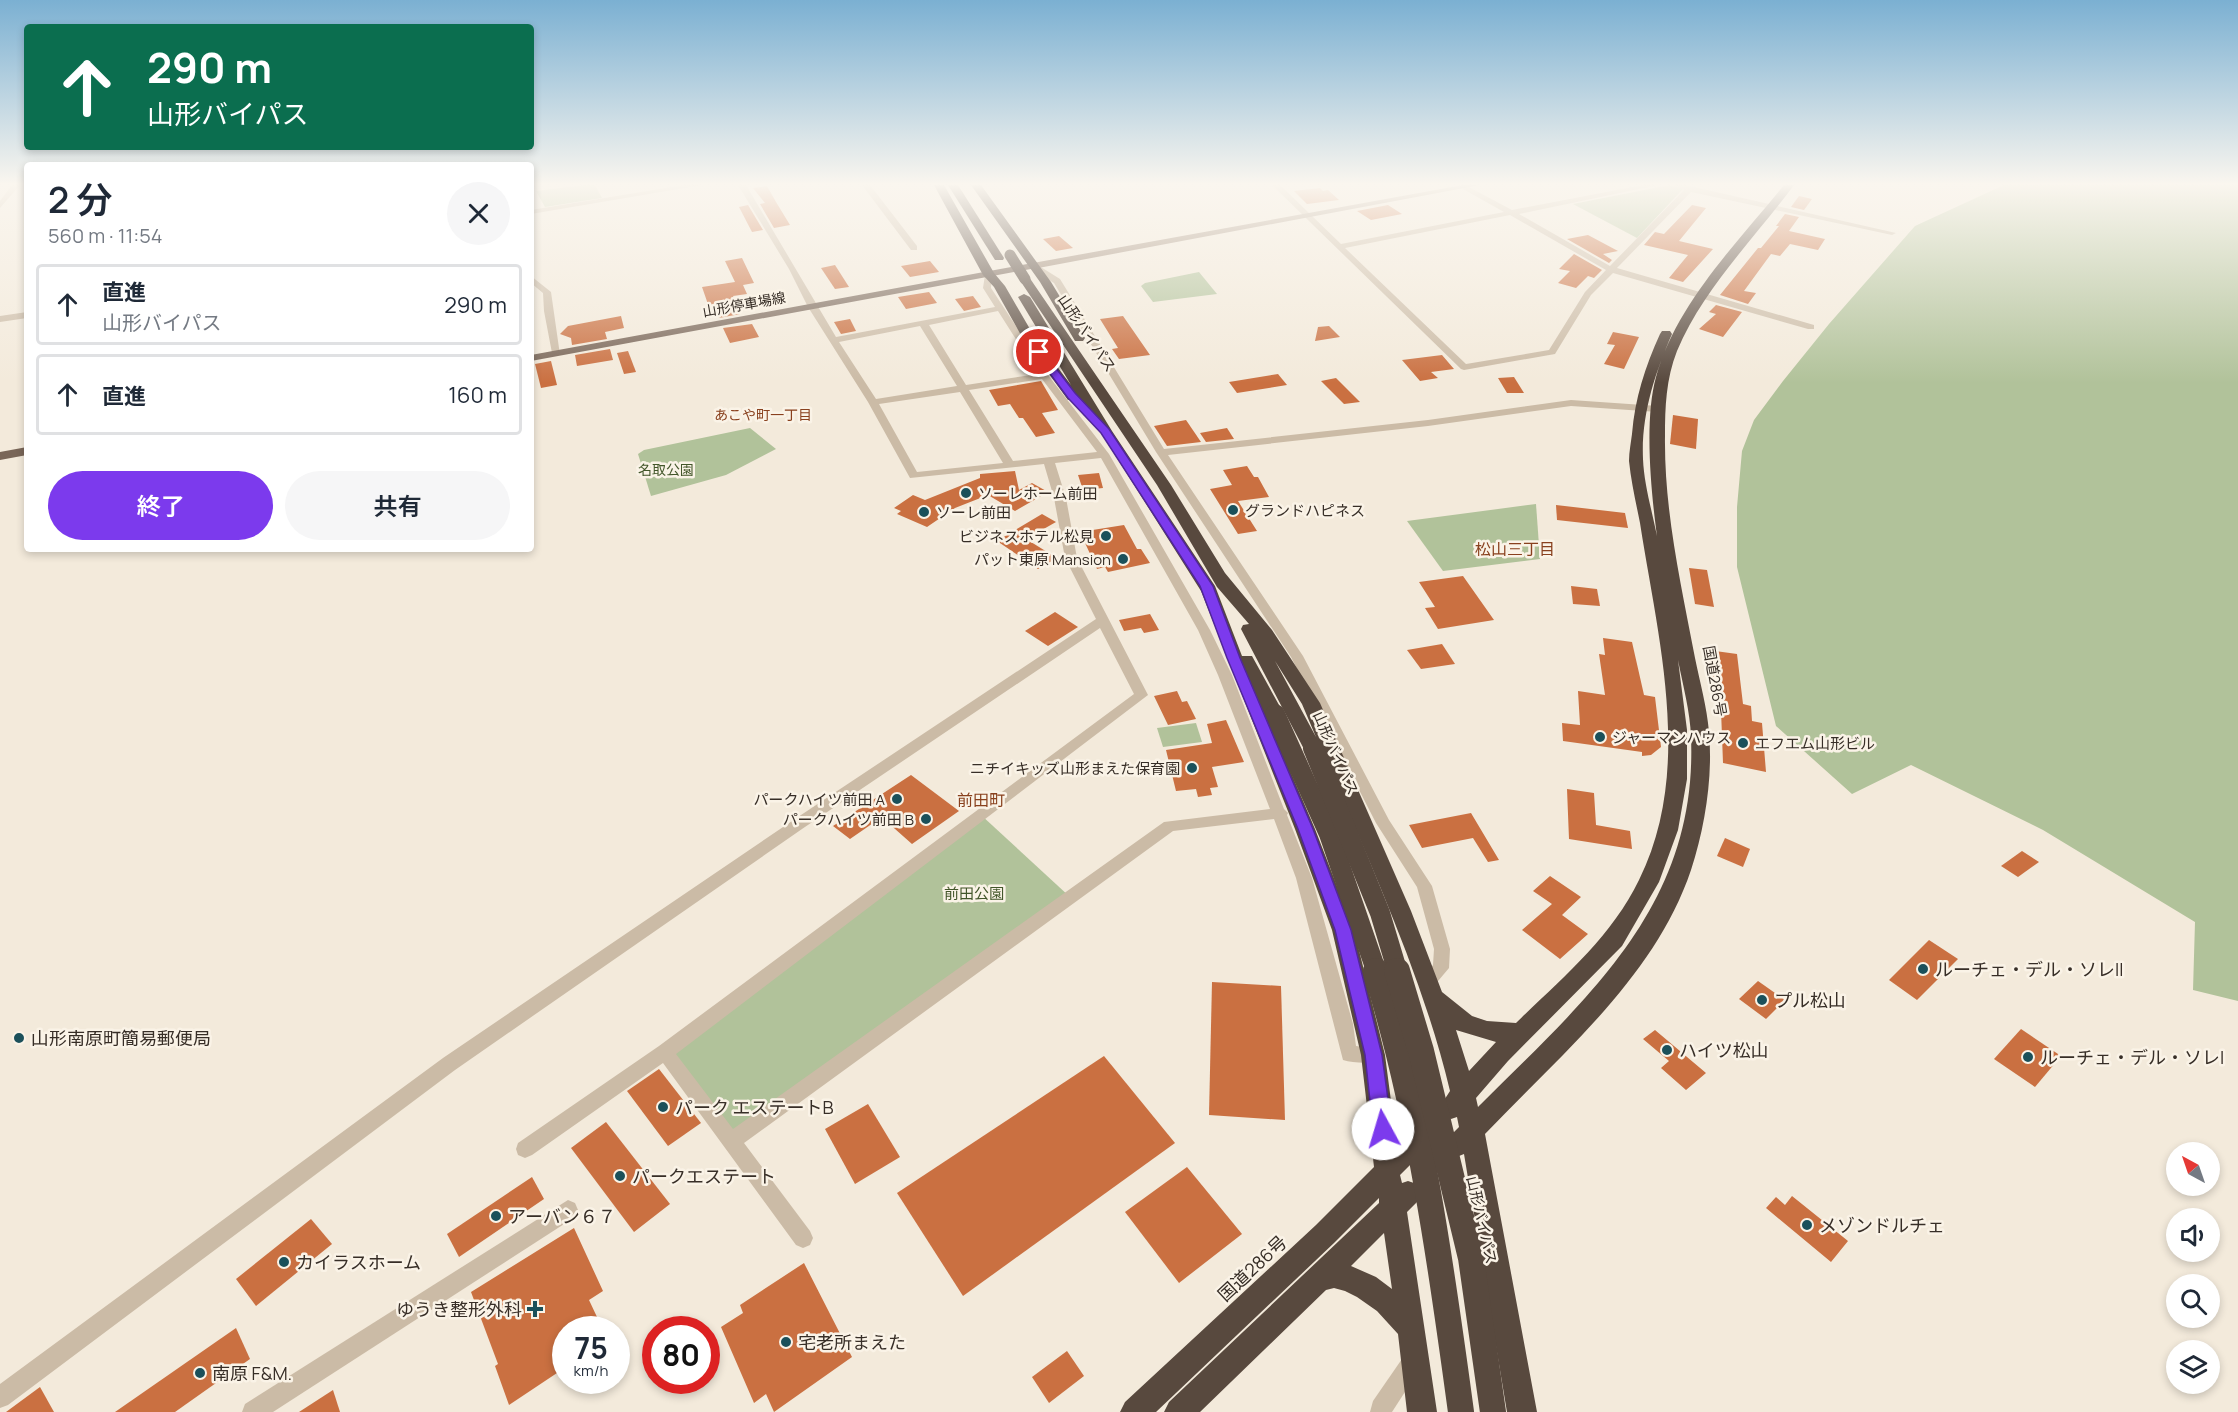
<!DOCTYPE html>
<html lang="ja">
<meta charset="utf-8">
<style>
body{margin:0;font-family:Manrope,"Noto Sans JP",sans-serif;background:#f6f6f7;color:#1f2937;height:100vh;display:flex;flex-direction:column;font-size:22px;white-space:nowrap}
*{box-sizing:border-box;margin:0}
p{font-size:20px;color:#747a83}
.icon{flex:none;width:33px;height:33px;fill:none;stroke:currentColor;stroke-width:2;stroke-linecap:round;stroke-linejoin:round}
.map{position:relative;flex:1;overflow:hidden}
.side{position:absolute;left:24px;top:162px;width:510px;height:390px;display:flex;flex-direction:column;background:#fff;border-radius:6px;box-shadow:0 3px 9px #0003}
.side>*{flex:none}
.hud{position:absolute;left:24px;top:24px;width:510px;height:126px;border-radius:6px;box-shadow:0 3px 9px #0003;background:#0b6e4f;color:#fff;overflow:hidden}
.needle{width:39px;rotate:320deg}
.controls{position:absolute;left:2166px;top:1142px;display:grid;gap:12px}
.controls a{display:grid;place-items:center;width:54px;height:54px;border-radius:50%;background:#fff;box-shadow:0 3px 9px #0003;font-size:30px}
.speed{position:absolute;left:552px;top:1316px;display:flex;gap:12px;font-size:30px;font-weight:700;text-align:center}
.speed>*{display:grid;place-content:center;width:78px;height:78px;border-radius:50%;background:#fff;box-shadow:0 3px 9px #0003;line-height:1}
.speed small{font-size:15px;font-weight:400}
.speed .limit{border:9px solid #d22;background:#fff;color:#111}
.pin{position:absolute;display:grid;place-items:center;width:51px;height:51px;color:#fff;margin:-26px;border:3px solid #fff;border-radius:50%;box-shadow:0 2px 6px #0007}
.me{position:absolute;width:66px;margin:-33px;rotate:354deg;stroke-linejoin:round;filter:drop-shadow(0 0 4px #0008)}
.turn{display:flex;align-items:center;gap:21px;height:126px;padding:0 24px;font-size:27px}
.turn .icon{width:78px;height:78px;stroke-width:2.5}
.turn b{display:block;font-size:42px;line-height:51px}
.round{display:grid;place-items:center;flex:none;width:63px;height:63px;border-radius:32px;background:#f6f6f7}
.head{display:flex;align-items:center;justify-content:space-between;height:102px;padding:0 24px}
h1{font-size:36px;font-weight:600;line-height:45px}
.cta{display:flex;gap:12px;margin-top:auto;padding:12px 24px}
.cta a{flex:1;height:69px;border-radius:36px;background:#7c3aed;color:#fff;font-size:24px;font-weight:600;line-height:69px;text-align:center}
.cta a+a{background:#f6f6f7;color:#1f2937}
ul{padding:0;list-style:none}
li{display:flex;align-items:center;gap:18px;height:81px;margin:0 12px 9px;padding:0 12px;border:3px solid #e0e1e3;border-radius:6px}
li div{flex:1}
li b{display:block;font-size:22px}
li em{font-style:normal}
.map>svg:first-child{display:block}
.green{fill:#b1c29a}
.building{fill:#ca7041}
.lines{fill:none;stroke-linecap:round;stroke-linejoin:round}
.street{fill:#cbbba6;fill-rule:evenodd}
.secondary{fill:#9f8a77;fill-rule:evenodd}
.primary{fill:#796658;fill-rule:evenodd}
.highway{fill:#58493e;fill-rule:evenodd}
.highway-bridge-far2{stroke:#58493e;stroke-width:11}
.highway-bridge-far1{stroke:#58493e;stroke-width:20}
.highway-bridge{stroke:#58493e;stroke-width:26}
.route{fill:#7c3aed;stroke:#51269a;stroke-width:1.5}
.poi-dot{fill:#1b505a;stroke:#faf3e7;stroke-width:2}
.labels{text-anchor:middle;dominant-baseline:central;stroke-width:5;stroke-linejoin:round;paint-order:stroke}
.far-street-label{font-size:14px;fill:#372e27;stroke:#faf3e7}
.far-neighbourhood-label{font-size:14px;fill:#89411e;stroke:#faf3e7}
.far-park-label{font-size:14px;fill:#42562a;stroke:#faf3e7}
.street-label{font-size:15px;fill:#372e27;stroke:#faf3e7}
.poi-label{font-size:15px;fill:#372e27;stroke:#faf3e7;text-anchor:start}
.park-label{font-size:15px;fill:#42562a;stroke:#faf3e7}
.neighbourhood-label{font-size:16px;fill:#89411e;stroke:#faf3e7}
.near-poi-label{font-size:18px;fill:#372e27;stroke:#faf3e7;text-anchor:start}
.near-street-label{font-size:18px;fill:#372e27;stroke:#faf3e7}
</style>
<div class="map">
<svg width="2238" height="1412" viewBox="0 0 2238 1412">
<rect width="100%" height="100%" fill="#f3eadb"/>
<g class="green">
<path d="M584,185H595L602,198L545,207L536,191Z"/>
<path d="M1670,185L1683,189L1637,238L1573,204Z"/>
<path d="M2004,185H2238V1001L2193,990L2195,922L2043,830L1911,765L1852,794L1776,726L1737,567V507L1742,451L1754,420L1783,381L1829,324L1915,226Z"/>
<path d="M1199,272L1217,294L1153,302L1141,286L1145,283Z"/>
<path d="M750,428L776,449L726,475L651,496L638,454L644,450Z"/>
<path d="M1536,504L1540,559L1443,571L1407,521Z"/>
<path d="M1196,723L1202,742L1163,747L1157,728Z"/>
<path d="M981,815L1070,897L731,1141L665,1052Z"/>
</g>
<g class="building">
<path d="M767,186L776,202L790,225L774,228L760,204L765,203L753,188Z"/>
<path d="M1320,188L1323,191L1328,190L1339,200L1307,204L1294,191Z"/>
<path d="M1799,196L1812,199L1804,210L1791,207Z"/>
<path d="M748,205L763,230L752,232L739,207Z"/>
<path d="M1388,205L1402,214L1371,220L1357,211Z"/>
<path d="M1692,205L1706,208L1679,241L1713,249L1683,282L1669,278L1688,255L1644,245L1655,232L1664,234Z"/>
<path d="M1785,214L1799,217L1789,231L1825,239L1818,250L1790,244L1780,256L1771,254L1744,291L1756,293L1748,304L1720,295L1758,248H1761L1779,226H1776Z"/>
<path d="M1588,235L1618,251L1603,254L1612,260L1609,263L1567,239Z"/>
<path d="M1059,236L1073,248L1056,251L1043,239Z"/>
<path d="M1574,254L1602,270L1594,278L1588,276L1576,288L1558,283L1570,271L1559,269Z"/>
<path d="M742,258L754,283L743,285L747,294L733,296L740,314L719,318L715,309L710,310L702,287L735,282L725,261Z"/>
<path d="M930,261L939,272L910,277L901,266Z"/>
<path d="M835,265L849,287L835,289L821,268Z"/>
<path d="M929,292L937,303L906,309L898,297Z"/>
<path d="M973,296L981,307L964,311L955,299Z"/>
<path d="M1716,305L1742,312L1723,337L1699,329L1716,314L1709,312Z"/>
<path d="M621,316L624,328L605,332L607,339L572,345L571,338L560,334L568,326Z"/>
<path d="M1123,316L1150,355L1119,359L1112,349L1118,348L1100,319Z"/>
<path d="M850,319L856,331L841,334L834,322Z"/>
<path d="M752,324L759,337L730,343L723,328Z"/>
<path d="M1329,326L1340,337L1315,341L1318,327Z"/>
<path d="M1613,332L1639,337L1624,369L1604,364L1615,345L1607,344Z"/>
<path d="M610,349L613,360L577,366L575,355Z"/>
<path d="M628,351L636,372L624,374L617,353Z"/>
<path d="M1442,355L1454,369L1431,372L1438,378L1420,381L1402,360Z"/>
<path d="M551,361L557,385L541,388L535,364Z"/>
<path d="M1278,374L1287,385L1237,393L1229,382Z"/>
<path d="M1514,377L1524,393H1507L1498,378Z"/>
<path d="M1336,378L1360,402L1344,404L1321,381Z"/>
<path d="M1041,381L1058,410L1042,413L1055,433L1036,437L1023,418H1019L1010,404L998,406L989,390Z"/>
<path d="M1673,415L1698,419L1696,449L1670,444Z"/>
<path d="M1186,420L1201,442L1167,446L1154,426Z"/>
<path d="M1227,428L1234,439L1206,442L1200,433Z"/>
<path d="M1247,466L1254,477H1258L1269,497L1238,501L1257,531L1238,534L1210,489L1232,485L1223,470Z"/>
<path d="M1015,471L1019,490L1032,483L1048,492L1015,511L988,495L955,508L927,527L897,514L901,511L894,508L913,495L925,500L980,478V474Z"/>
<path d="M1099,473L1103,488L1083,490L1078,475Z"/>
<path d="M1556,505L1625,513L1628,528L1557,520Z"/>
<path d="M1042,514L1056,522L1026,539L1057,558L1038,569L997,541Z"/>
<path d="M1124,525L1137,549H1141L1150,563L1108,572L1105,567L1097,569L1080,532Z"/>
<path d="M1689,568L1707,570L1714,607L1695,604Z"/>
<path d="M1463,576L1494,620L1438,629L1425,608L1435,607L1419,582Z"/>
<path d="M1571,586L1597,589L1600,606L1573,604Z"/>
<path d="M1055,612L1078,627L1048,646L1025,631Z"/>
<path d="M1150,614L1159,630L1144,633L1141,628L1124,631L1119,620Z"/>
<path d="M1603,638L1632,642L1644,695L1655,697L1661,747L1651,755L1642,756V752L1563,741L1562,723L1580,725L1578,691L1605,695L1599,654L1605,655Z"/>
<path d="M1442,644L1455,664L1421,669L1407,650Z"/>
<path d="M1708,650L1737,654L1743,704L1751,706L1752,721L1762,723L1766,772L1723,763L1721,710L1716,709L1715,678L1711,677Z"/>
<path d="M1177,691L1182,702L1187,701L1196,719L1168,725L1154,696Z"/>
<path d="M1226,720L1244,762L1212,767L1218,787L1210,788L1212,795L1198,797L1196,789L1176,791L1166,750L1212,743L1207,724Z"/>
<path d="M911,775L959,811L912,844L886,821L883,823L879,819L850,839L833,826Z"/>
<path d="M1567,789L1594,793L1596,825L1630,831L1632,849L1569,839Z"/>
<path d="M1471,813L1499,860L1488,862L1473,838L1422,848L1409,825Z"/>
<path d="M1725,838L1750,849L1743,867L1717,856Z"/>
<path d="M2022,851L2039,862L2018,877L2001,866Z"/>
<path d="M1550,876L1581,897L1562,915L1588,934L1560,959L1522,930L1552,904L1533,891Z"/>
<path d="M1929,940L1958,959L1917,1000L1889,980Z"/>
<path d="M1758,981L1785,1000L1766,1019L1739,999Z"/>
<path d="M1212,982L1281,986L1285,1120L1209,1115Z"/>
<path d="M2021,1029L2061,1056L2035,1087L1994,1059Z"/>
<path d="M1655,1030L1706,1073L1686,1090L1661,1068L1669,1061L1643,1039Z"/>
<path d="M1104,1056L1175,1143L963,1296L897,1193Z"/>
<path d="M659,1069L701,1123L668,1146L627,1091Z"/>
<path d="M868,1104L900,1157L855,1184L825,1129Z"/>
<path d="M606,1122L670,1204L634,1232L571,1148Z"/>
<path d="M1187,1167L1242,1234L1179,1283L1125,1212Z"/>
<path d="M532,1177L544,1199L459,1257L447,1234Z"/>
<path d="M1792,1196L1848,1241L1831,1262L1766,1208L1776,1197L1785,1205Z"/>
<path d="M311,1219L332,1244L256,1306L236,1279Z"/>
<path d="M574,1228L603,1291L589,1300L597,1317L587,1324L589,1329H566V1367L509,1405L495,1366L498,1364L471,1292Z"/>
<path d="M804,1263L852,1357L774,1412L766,1394L754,1403L721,1327L743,1313L740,1305Z"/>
<path d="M236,1328L250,1359L175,1412H115Z"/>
<path d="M1067,1351L1084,1376L1049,1403L1032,1377Z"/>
<path d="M40,1387L54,1412H6Z"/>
<path d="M333,1390L340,1412H299Z"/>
</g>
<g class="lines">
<g class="street">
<path d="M12,185H20L0,208V201Z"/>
<path d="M684,185H702L531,214V210Z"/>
<path d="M738,185H746L836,337L995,307L983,288L985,275L992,273L991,288L1048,375L1109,454L1210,630L1232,675L1284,809L1288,813L1287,815L1312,878L1353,1024L1356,1046L1379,1049L1382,1055L1379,1061C1369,1064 1353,1063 1343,1060L1296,878L1274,819L1173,831L744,1143L810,1231L813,1238L810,1245L803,1248L796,1245L663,1063L532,1155L525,1158L518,1155L516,1149L518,1143L659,1046L1134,694L1100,628L802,829L455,1070L8,1405L0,1408V1384L443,1058L792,821L1096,619L1065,558L1054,498L1044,464L910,478L868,402L808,307L789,269ZM998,311L1038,374L966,385L929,325ZM920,326L957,386L876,399L839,342ZM1042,379L1097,452L1013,461L969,390ZM960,392L1003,463L917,472L879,404ZM1101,458L1198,630L1218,675L1270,809L1164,822L733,1129L676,1054L1148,695L1077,558L1066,498L1055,463Z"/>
<path d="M862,185H870L917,246V250H911Z"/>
<path d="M1272,185H1280L1341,244L1504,212L1463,189L1465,185L1512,210L1643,185H1658L1519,214L1610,266L1684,190L1674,185H1685L1896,233L1892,235L1691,192L1617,268L1814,325V329H1808L1613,273L1591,295L1555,354L1464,370L1461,369ZM1510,215L1606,270L1585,292L1549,350L1466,364L1345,248Z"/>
<path d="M1030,264H1036L1060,279L1164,449L1428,420L1571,400L1658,406L1663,409L1658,412L1571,406L1428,426L1168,455L1303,656L1389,820L1432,886L1450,949L1449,968L1433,987L1427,989L1421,987L1419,982L1433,965L1434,949L1417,887L1376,823L1291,657L1156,452L1054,283L1030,268Z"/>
<path d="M531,276L551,292L560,355L552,353L544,311L543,293L531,283Z"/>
<path d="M27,312V318L0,322V316Z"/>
<path d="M568,1200L575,1203L578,1210L575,1217L273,1412H242L245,1404Z"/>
<path d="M1412,1353L1420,1356L1423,1364L1392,1412H1370L1373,1401L1404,1356Z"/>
</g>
<path class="secondary" d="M1463,185H1480L1033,269L1028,266L1033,263Z"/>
<g class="primary">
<path d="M1033,263L1038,266L1036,268L531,361V355Z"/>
<path d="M27,447V455L0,460V452Z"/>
</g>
<g class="highway">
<path d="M934,185H944L994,273L1005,286L1034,336L1071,385L1018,297L1024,294L1030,297L1112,431L1215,586L1242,656H1252L1284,714L1281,718L1275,720L1267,716L1315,829L1354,930L1385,1055L1397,1147L1401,1145L1410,1149L1414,1157L1410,1165L1400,1175L1402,1183L1408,1181L1417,1184L1421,1193L1417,1202L1407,1212L1437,1412H1407L1398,1334L1377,1311L1357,1297L1345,1291L1334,1288L1326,1290L1200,1412H1164L1169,1402L1379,1203V1198L1334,1243L1156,1412H1120L1125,1402L1316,1225L1374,1167L1361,1055L1332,930L1295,829L1201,591L1079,398L1068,400L1022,337L994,287L983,275ZM1384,1233L1392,1289L1376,1277L1351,1266Z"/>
<path d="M948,185H958L1004,258L1003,260H995Z"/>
<path d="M971,185H981L1051,282L1085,338L1083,341H1075L1040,282Z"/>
<path d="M1784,185H1794C1754,239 1703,289 1677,351C1666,379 1665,407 1665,436C1664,511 1681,584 1695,658C1700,683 1707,707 1709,732C1713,777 1705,827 1691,870C1655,977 1561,1054 1485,1134L1537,1412H1507L1464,1154L1459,1156L1450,1152L1447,1144L1450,1136L1459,1127L1457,1117L1451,1119L1442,1116L1439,1108L1450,1091C1422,973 1368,861 1322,749L1313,755L1306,753L1241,629L1243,625L1249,624L1217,587L1157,485L1019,279L1025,276L1029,277L1171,485L1225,573L1272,630L1320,703L1411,911L1442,992L1472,1016L1487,1021L1516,1023C1561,979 1611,938 1639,880C1694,769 1658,639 1640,523C1636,503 1631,481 1629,461C1629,452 1631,442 1632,434C1635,398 1645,367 1660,334L1662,331H1670L1672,334C1655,373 1641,415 1643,459C1644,484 1652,511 1657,536C1651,492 1644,420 1656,377C1676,304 1737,243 1784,185ZM1678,660C1683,686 1690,711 1691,737C1698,906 1587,998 1478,1107L1476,1098L1508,1061L1622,946L1659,882L1678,830L1687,779V730ZM1275,661L1302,704L1316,737ZM1456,1030L1496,1042L1469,1071Z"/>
</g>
<path class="highway-bridge-far2" d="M1010,255L1025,279"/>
<g class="highway-bridge-far1">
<path d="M1275,714L1329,834L1377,973"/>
<path d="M1313,748L1380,913L1398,973"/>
</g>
<g class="highway-bridge">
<path d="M1376,971C1420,1114 1441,1264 1461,1412"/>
<path d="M1397,971L1421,1051L1471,1258L1493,1412"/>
</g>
</g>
<linearGradient id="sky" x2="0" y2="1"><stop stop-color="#7bb0d2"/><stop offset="0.48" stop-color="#faf6ef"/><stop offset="1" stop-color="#faf6ef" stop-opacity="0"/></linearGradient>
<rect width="2238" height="383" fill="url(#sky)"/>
<path class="route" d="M1035,350H1042L1075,393L1109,429L1213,586L1240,658L1313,829L1351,930L1382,1055L1392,1129L1389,1135L1383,1138L1376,1135L1373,1129L1365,1055L1335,930L1298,829L1227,658L1200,586L1101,433L1068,398L1034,352Z"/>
<g class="poi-dot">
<circle cx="966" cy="493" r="6"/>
<circle cx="1233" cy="510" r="6"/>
<circle cx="924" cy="512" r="6"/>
<circle cx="1106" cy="536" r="6"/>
<circle cx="1123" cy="559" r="6"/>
<circle cx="1600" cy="737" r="6"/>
<circle cx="1743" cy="743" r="6"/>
<circle cx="1192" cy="768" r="6"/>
<circle cx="897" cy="799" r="6"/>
<circle cx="926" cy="819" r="6"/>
<circle cx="1923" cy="969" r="6"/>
<circle cx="1762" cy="1000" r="6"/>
<circle cx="19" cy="1038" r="6"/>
<circle cx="1667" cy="1050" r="6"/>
<circle cx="2028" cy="1057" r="6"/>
<circle cx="663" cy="1107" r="6"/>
<circle cx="620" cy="1176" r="6"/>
<circle cx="496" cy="1216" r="6"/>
<circle cx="1807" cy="1225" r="6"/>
<circle cx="284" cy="1262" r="6"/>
<path d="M532 1300h6v6h6v6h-6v6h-6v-6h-6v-6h6z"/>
<circle cx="786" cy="1342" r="6"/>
<circle cx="200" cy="1373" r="6"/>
</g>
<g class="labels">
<g class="far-street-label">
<text transform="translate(744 304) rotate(-10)">山形停車場線</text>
</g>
<g class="far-neighbourhood-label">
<text x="763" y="414">あこや町一丁目</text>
</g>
<g class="far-park-label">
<text x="666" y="469">名取公園</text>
</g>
<g class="street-label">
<text transform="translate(1087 333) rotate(56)">山形バイパス</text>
<text transform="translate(1715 681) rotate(80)">国道286号</text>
<text transform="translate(1336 753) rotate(66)">山形バイパス</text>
<text transform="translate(1482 1220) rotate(77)">山形バイパス</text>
</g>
<g class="poi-label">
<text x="978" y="493">ソーレホーム前田</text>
<text x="1245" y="510">グランドハピネス</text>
<text x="936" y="512">ソーレ前田</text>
<text x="1094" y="536" text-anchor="end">ビジネスホテル松見</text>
<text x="1111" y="559" text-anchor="end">パット東原 Mansion</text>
<text x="1612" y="737">ジャーマンハウス</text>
<text x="1755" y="743">エフエム山形ビル</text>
<text x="1180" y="768" text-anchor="end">ニチイキッズ山形まえた保育園</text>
<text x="885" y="799" text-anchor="end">パークハイツ前田 A</text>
<text x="914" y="819" text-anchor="end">パークハイツ前田 B</text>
</g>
<g class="park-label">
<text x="974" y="893">前田公園</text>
</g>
<g class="neighbourhood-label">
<text x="1515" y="549">松山三丁目</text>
<text x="981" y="800">前田町</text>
</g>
<g class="near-poi-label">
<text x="1935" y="969">ルーチェ・デル・ソレII</text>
<text x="1774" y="1000">プル松山</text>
<text x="31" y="1038">山形南原町簡易郵便局</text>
<text x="1679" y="1050">ハイツ松山</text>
<text x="2040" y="1057">ルーチェ・デル・ソレI</text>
<text x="675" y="1107">パーク エステートB</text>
<text x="632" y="1176">パークエステート</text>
<text x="508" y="1216">アーバン６７</text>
<text x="1819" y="1225">メゾンドルチェ</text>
<text x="296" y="1262">カイラスホーム</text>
<text x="522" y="1309" text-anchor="end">ゆうき整形外科</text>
<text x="798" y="1342">宅老所まえた</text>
<text x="212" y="1373">南原 F&amp;M.</text>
</g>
<g class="near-street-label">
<text transform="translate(1252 1268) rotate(-43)">国道286号</text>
</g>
</g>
</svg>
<div class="controls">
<a><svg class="needle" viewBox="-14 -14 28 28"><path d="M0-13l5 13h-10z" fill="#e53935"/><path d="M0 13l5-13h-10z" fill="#747a83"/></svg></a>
<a><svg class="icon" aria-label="sound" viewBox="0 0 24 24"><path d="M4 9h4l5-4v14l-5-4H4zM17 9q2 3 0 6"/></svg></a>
<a><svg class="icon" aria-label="search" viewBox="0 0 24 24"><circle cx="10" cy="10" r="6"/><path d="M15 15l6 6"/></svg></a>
<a><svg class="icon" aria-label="layers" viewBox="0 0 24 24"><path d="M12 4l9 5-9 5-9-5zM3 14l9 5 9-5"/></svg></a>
</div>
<div class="speed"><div>75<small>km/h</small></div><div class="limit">80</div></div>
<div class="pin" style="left:1039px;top:352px;background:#d93025"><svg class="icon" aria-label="arrive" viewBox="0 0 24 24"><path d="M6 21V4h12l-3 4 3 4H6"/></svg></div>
<svg class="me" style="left:1383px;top:1129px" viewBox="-20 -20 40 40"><circle r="19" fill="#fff"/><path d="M0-13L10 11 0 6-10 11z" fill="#7c3aed"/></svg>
<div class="hud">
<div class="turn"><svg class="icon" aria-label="ahead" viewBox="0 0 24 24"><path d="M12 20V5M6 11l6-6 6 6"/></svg><div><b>290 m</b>山形バイパス</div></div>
</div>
<section class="side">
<div class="head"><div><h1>2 分</h1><p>560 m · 11:54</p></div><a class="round"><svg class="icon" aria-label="close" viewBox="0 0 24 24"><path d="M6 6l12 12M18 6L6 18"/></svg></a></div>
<ul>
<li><svg class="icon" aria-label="ahead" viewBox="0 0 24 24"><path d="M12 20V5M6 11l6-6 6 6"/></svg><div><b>直進</b><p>山形バイパス</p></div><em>290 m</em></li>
<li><svg class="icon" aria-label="ahead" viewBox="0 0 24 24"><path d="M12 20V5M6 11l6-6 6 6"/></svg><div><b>直進</b></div><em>160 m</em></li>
</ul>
<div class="cta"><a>終了</a><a>共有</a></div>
</section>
</div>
